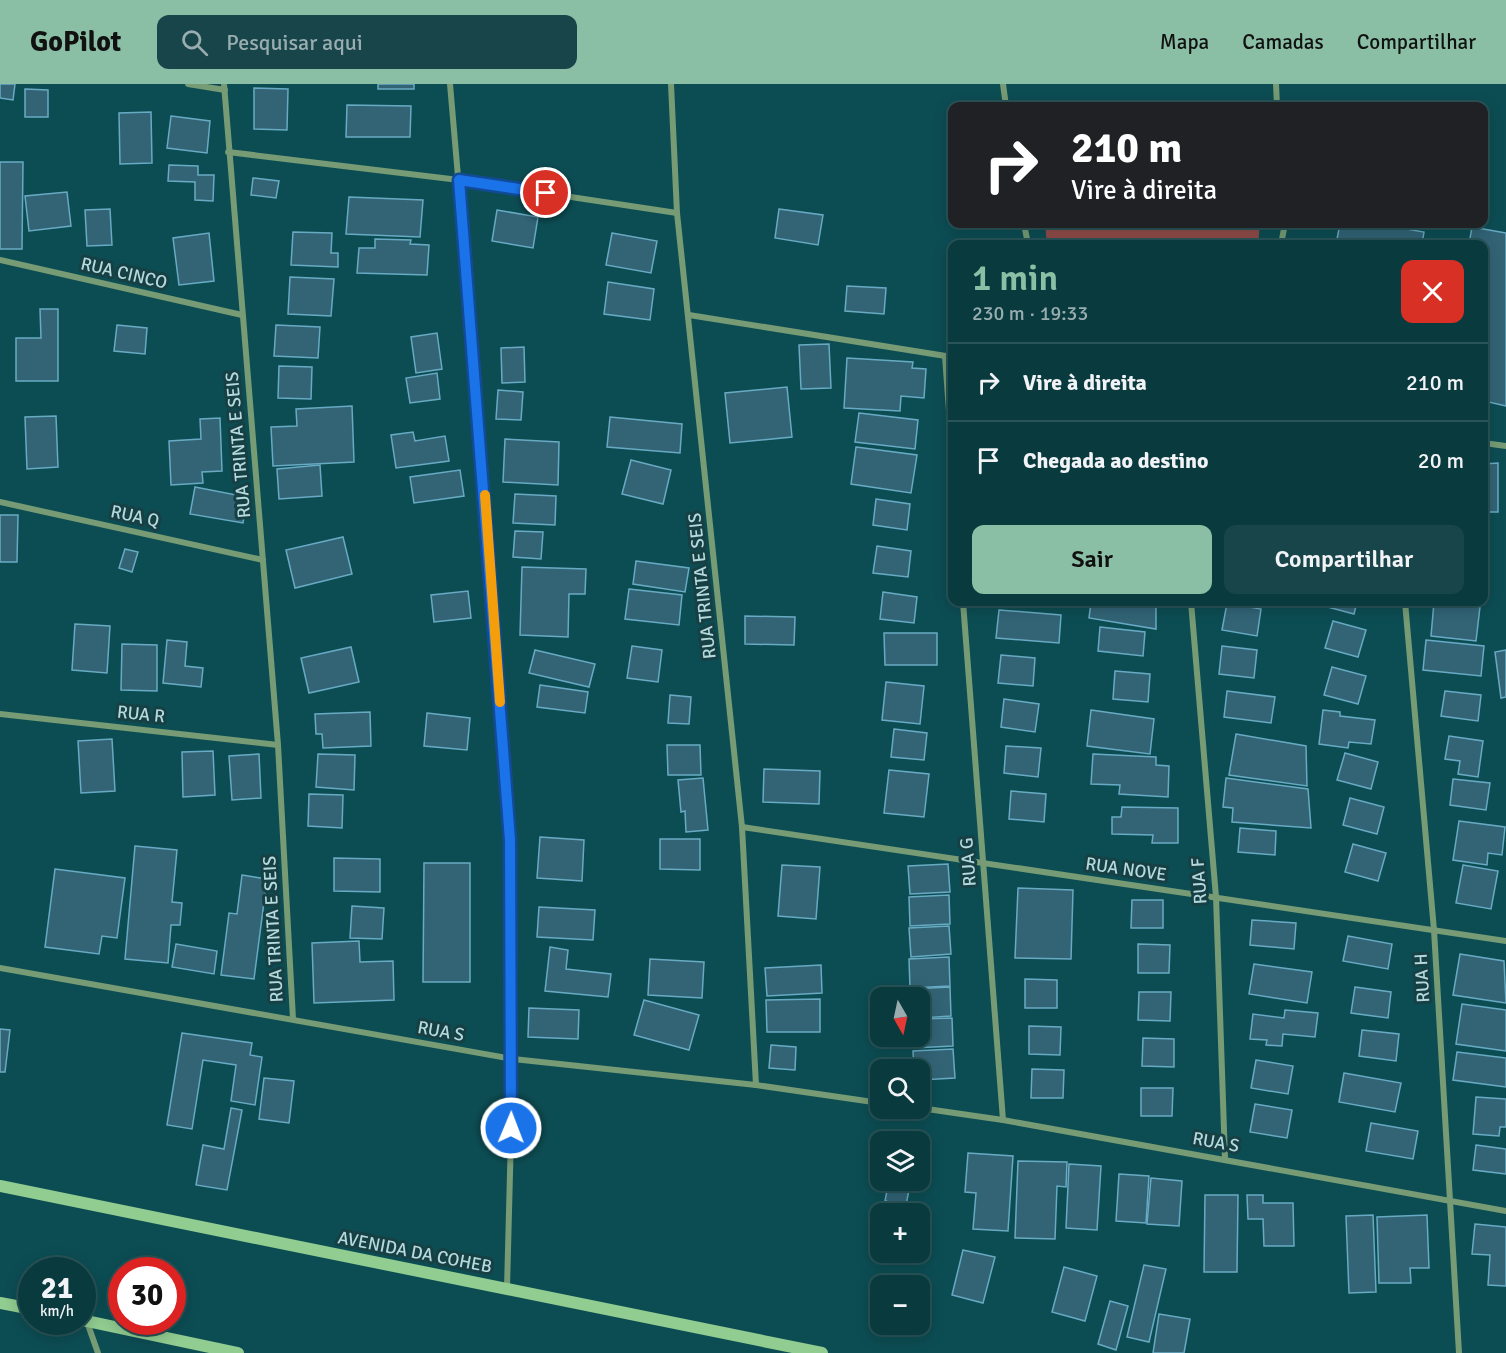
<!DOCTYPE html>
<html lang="pt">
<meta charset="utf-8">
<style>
body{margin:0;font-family:Signika,sans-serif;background:#174549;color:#f1f3f6;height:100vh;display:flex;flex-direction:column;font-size:22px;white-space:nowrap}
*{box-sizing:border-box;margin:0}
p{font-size:20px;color:#99adb0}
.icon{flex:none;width:33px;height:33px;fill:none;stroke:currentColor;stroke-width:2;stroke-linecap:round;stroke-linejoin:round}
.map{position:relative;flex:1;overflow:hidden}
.details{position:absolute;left:948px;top:156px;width:540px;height:366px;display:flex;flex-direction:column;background:#093a3e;border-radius:12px;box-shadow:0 3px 15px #0003,0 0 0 2px #295458}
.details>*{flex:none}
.top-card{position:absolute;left:948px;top:18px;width:540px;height:126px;border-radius:12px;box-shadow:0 3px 15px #0003,0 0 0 2px #295458;background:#202124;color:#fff;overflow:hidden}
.needle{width:39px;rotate:171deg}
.buttons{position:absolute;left:870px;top:903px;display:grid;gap:12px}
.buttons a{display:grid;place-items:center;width:60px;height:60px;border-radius:12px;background:#093a3e;box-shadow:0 3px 15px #0003,0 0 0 2px #295458;font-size:30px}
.speed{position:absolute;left:18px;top:1173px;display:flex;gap:12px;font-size:30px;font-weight:700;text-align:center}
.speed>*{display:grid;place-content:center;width:78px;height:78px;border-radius:50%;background:#093a3e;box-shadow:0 3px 15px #0003,0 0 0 2px #295458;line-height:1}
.speed small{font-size:15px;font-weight:400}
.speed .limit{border:9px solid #d22;background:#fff;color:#111}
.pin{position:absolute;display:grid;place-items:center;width:51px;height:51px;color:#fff;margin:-26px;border:3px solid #fff;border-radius:50%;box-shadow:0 2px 6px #0007}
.me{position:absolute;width:66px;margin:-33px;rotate:1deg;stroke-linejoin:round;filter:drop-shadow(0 0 4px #0008)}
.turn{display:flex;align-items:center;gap:21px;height:126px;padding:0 24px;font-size:27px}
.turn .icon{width:78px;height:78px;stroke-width:2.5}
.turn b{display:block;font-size:42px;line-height:51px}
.round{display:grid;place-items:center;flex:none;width:63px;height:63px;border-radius:12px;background:#174549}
.summary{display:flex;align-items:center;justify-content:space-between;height:102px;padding:0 24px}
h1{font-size:36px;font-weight:600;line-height:45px;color:#8abfa5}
.button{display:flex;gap:12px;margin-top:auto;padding:12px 24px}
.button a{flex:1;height:69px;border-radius:12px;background:#8abfa5;color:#111;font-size:24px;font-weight:600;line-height:69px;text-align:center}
.button a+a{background:#174549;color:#f1f3f6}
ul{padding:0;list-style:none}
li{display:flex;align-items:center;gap:18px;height:78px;padding:0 24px;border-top:2px solid #295458}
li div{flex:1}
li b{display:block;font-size:22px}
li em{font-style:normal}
header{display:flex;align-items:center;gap:36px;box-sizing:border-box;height:84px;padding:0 30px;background:#8abfa5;color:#111}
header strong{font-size:28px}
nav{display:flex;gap:33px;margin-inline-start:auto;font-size:21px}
.search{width:420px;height:54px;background:#174549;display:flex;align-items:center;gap:15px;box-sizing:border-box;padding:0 21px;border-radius:12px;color:#99adb0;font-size:22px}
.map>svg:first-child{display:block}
.green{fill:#904c49}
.building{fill:#326476;stroke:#68aac3;stroke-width:1.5}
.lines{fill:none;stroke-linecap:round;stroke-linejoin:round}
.street{stroke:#769b75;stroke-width:6}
.secondary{stroke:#91cc90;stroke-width:12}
.route-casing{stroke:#114b97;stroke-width:15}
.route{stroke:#1a73e8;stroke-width:10}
.slow{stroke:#f59e0b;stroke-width:10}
.labels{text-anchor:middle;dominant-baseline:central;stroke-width:6;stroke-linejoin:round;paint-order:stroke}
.street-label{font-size:18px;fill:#b5d9dd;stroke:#174044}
</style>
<header>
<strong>GoPilot</strong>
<div class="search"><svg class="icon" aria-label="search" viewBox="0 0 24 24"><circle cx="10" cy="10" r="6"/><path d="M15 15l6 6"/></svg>Pesquisar aqui</div>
<nav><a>Mapa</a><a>Camadas</a><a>Compartilhar</a></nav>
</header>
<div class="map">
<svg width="1506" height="1269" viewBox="0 0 1506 1269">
<rect width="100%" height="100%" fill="#0c4d53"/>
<path class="green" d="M1045,140H1260L1258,160H1047Z"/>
<g class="building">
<path d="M0,0H15L13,16L0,14Z"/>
<rect x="378" y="0" width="36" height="5"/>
<path d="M254,4L288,5L287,46L254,45Z"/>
<path d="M25,5L48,6V33H25Z"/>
<path d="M347,21L411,22L410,53H346Z"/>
<path d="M151,28L152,79L120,80L119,29Z"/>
<path d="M171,32L210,37L207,69L167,64Z"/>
<path d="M0,78H23L22,165H0Z"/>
<path d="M169,81L198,82V91H214L213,117L195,116V98L168,97Z"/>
<path d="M253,94L279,97L276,114L251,111Z"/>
<path d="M67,108L71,142L29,147L25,112Z"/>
<path d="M349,113L423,116L420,153L346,150Z"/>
<path d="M110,125L112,161L87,162L85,126Z"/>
<path d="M779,125L823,131L818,161L775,154Z"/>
<path d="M497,126L538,133L533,164L492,157Z"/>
<path d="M1340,140H1377L1424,148L1422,160H1336Z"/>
<path d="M1472,143L1506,149V322L1484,317V160H1469Z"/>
<path d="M293,148L332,149L331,169H338V183L291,181Z"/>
<path d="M209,149L214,197L179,201L173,154Z"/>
<path d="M612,149L657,157L651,189L606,181Z"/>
<path d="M375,155L411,156L410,160L429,161L427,191L357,189L359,164H375Z"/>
<path d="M290,193L334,195L331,232L288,230Z"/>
<path d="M608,198L654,205L650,236L604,230Z"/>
<path d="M847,202L886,204L884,230L845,227Z"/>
<path d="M40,225H58V297H16V254H41Z"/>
<path d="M117,241L147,244L145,270L114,267Z"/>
<path d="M276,241L320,243L318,274L274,272Z"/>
<path d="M437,249L442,285L416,289L411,253Z"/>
<path d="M829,260L831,304L801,305L799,261Z"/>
<path d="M524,263L525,298L502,299L501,264Z"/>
<path d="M847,274L913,278L912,284L926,285L924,314L901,312L900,327L844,324Z"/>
<path d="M279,282L312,283L311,315L278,314Z"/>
<path d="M437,289L440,315L410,319L406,294Z"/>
<path d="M787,303L792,353L730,359L725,309Z"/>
<path d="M498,306L523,308L521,336L496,335Z"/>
<path d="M352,322L354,378L273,382L271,343L297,342L296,325Z"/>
<path d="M859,329L918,336L915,365L855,358Z"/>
<path d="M56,332L58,383L27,385L25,333Z"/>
<path d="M610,333L682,340L680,369L607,363Z"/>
<path d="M220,334L222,387L202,388L203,399L171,401L169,357L201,355L200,335Z"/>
<path d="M413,348L415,357L445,352L449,377L396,384L391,351Z"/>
<path d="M505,355L559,358L558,401L503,398Z"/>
<path d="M856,363L917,371L911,409L851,400Z"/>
<path d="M631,376L671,386L663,420L622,410Z"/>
<path d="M1498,379V428H1484V380Z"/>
<path d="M320,381L322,412L279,415L277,385Z"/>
<path d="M460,386L464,412L414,419L410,393Z"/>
<path d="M195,403L247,413L243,439L190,430Z"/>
<path d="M515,410L556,412L555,441L513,439Z"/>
<path d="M876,415L910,420L907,446L873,441Z"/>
<path d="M0,431H18L17,478H0Z"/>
<path d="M515,447L543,448L541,475L513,473Z"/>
<path d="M343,453L352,490L295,504L286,466Z"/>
<path d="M877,462L911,467L908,493L873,489Z"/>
<path d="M125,465L138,468L132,488L119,484Z"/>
<path d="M636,477L689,484L685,508L633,500Z"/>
<path d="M522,483L586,485L585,510H569L568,553L520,551Z"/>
<path d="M629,505L682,511L679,541L625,535Z"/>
<path d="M468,507L471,534L434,538L431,511Z"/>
<path d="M883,508L917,513L914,539L880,535Z"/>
<path d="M1091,518H1156V545L1089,534Z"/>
<path d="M1321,518H1357L1354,530L1320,521Z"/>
<path d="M1434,518L1480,523L1476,557L1431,552Z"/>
<path d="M1227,519L1261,525L1257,552L1222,546Z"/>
<path d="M999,526L1061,531L1059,559L996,554Z"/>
<path d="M745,532L795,533L794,561L745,560Z"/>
<path d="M1333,537L1366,546L1358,573L1325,564Z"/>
<path d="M75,540L110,542L107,589L72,586Z"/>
<path d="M1100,543L1145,548L1143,572L1098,567Z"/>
<path d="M884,549H937V581H885Z"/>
<path d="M167,556L187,558L185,582L203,584L201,603L163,599Z"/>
<path d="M1426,556L1484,562L1481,592L1423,586Z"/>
<path d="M122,560L157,561V607L121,606Z"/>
<path d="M632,562L662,566L658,598L627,594Z"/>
<path d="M1222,562L1257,566L1254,594L1219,590Z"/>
<path d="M351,563L359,598L309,609L301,574Z"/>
<path d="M535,566L595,580L589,603L529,589Z"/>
<path d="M1506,566V613L1501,614L1495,568Z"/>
<path d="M1001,571L1035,574L1033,602L998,599Z"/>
<path d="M1332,583L1366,592L1358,620L1324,611Z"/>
<path d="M1115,587L1150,590L1148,618L1113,615Z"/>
<path d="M886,598L924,602L920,640L882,636Z"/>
<path d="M540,601L588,608L585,629L537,623Z"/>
<path d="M1227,607L1275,613L1271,639L1224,633Z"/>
<path d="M1445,607L1481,611L1478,637L1441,632Z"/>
<path d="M670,611L691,613L689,640L668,639Z"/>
<path d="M1004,615L1039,620L1035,648L1001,643Z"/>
<path d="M1091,626L1154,635L1150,670L1087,662Z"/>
<path d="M1323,626L1340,628V632L1375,636L1371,660L1349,658L1348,664L1319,660Z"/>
<path d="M370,628L371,662L323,664L322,650H316L315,630Z"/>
<path d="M427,629L470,634L467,666L424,662Z"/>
<path d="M894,645L927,649L924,676L891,673Z"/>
<path d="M1236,650L1306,662L1307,702L1229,691Z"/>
<path d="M1449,652L1483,657L1478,693L1458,690L1460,677L1445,675Z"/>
<path d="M112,655L115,707L81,709L78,657Z"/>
<path d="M667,661H700L701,691H668Z"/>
<path d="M1006,662L1041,664L1038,693L1004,689Z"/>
<path d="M213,667L215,711L183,713L182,668Z"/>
<path d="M1345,669L1378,678L1371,705L1337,696Z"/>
<path d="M259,670L261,714L232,716L229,672Z"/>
<path d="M318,670L355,671L354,706L316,703Z"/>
<path d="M1093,670L1156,673V681L1169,682L1168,713L1119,710L1120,701L1091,700Z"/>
<path d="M764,685L820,687L819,720L763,718Z"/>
<path d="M889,686L929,690L924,733L884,729Z"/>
<path d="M703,694L708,746L686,748L685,727L681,728L678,696Z"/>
<path d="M1226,694L1308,705L1311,744L1232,738L1233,724L1223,723Z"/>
<path d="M1453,695L1490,699L1486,726L1450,721Z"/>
<path d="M1011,707L1046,710L1044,738L1009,735Z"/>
<path d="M309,710L343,711L342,744L308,742Z"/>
<path d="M1350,714L1384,723L1377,750L1343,741Z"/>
<path d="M1122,723L1178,724V759H1152L1153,751L1112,750V733H1121Z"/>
<path d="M1459,737L1505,743L1502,771L1488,769L1487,781L1453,776Z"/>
<path d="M1240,744L1276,747L1275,771L1238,768Z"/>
<path d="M540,753L584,756L582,797L537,794Z"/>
<path d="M660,755H700V786L660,785Z"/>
<path d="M1353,760L1386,769L1378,797L1345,788Z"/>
<path d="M135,762L177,766L172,818L182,819L180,841H171L168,879L125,875Z"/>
<path d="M334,774L380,775V808L334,807Z"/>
<path d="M424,779H470V898H423Z"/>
<path d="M948,780L950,808L910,810L908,782Z"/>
<path d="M782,781L820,783L816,835L778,832Z"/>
<path d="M1463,781L1498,787L1491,825L1456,819Z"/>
<path d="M55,785L125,794L117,854L102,852L99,870L45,863Z"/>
<path d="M242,791L267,795L254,895L221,891L229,829L237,830Z"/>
<path d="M1018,804L1073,806L1071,875L1015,874Z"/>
<path d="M949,811L950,840L910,842L909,813Z"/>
<path d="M1132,816H1163V844H1131Z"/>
<path d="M352,822L384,824L382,855L350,854Z"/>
<path d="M539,823L595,826L593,856L537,853Z"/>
<path d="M1252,836L1296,839L1294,865L1250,861Z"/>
<path d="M949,842L951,870L911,873L909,844Z"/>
<path d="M1348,852L1392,860L1388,885L1343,877Z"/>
<path d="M359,857L360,878L393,877L394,916L314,919L312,859Z"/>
<path d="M176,860L217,867L214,890L172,883Z"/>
<path d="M1138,860L1170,861L1169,889H1138Z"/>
<path d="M550,863L568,866L566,885L611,890L608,913L545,907Z"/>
<path d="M1460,870L1504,877L1506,919L1453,911Z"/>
<path d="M949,873L950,902L910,904L909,875Z"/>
<path d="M650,875L704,878L702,914L648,911Z"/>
<path d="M1254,880L1312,888L1307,919L1249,910Z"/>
<path d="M821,881L822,909L767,912L765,884Z"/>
<path d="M1025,895L1057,896V924H1025Z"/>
<path d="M950,903L951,932L920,934V914H910L909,905Z"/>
<path d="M1355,903L1391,908L1388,934L1351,929Z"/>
<path d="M1139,908H1171L1170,937L1138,936Z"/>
<path d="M820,915V948H767L766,916Z"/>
<path d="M644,916L699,931L689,966L634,951Z"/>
<path d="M1462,920L1506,926V967L1456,960Z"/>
<path d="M529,924L579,926L578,955L528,953Z"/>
<path d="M1285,926L1318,929L1315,953L1283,950L1282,962L1266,961L1267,956L1250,955L1253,930L1284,934Z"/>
<path d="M952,934L953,962L913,964V952H920V935Z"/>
<path d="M1029,942L1061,943L1060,971L1029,970Z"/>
<path d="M0,945L10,946L5,988H0Z"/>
<path d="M1362,946L1399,950L1396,977L1359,972Z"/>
<path d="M182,949L252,959L250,971L262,973L255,1021L231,1017L236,981L203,976L192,1045L167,1041Z"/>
<path d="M1143,954L1174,955V983L1142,982Z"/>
<path d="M771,961L796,963L795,986L769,984Z"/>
<path d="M953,965L955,994L920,996V986H914L913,967Z"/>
<path d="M1457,968L1506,974V1003L1453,996Z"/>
<path d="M1256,976L1293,982L1288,1010L1251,1004Z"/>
<path d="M1032,985L1064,986L1063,1014H1031Z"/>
<path d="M1344,989L1401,999L1395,1028L1339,1018Z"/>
<path d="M264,994L294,997L289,1039L259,1035Z"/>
<path d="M1141,1004H1173L1172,1032H1141Z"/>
<path d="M1476,1013L1506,1015V1043H1500L1499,1052L1473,1050Z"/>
<path d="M1255,1020L1292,1026L1287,1054L1250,1048Z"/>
<path d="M231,1024L242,1026L227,1106L196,1101L203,1061L224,1065Z"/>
<path d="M1371,1039L1418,1047L1413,1075L1366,1067Z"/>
<path d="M1476,1061L1506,1065V1090L1473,1086Z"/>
<path d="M968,1069L1013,1072L1008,1147L973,1145L976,1109L965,1108Z"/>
<path d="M1018,1077L1067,1078L1066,1103L1057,1102L1055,1155L1015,1154Z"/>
<path d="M1069,1080L1101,1082L1097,1146L1066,1144Z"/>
<path d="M1119,1090L1149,1092L1146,1139L1116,1137Z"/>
<path d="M1151,1094L1182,1097L1179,1142L1147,1140Z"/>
<path d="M889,1096H911L906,1121L885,1117Z"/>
<path d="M1205,1111H1238L1237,1188H1204Z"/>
<path d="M1247,1111H1263V1119H1293L1294,1162H1264L1263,1135H1248Z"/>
<path d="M1373,1131L1376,1208L1349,1209L1346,1132Z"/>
<path d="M1427,1131L1429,1184H1410L1411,1199H1379L1377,1133Z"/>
<path d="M1475,1140L1506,1143V1202L1488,1201L1490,1171L1472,1170Z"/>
<path d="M963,1166L995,1173L983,1219L952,1211Z"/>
<path d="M1144,1181L1166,1185L1149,1258L1127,1253Z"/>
<path d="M1064,1183L1097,1192L1085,1237L1052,1228Z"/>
<path d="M1110,1217L1128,1222L1116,1266L1098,1260Z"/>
<path d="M1159,1230L1190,1235L1184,1269H1153Z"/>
</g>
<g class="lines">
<g class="street">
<path d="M188,0L225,6"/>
<path d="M224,0L278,661L293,935"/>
<path d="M450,0L486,417L510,756L513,975L507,1204"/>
<path d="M671,0L677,129L742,743L756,1001"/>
<path d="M1003,0L1006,22"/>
<path d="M1276,0L1277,22"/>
<path d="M228,68L459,96L677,129"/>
<path d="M1024,140L1028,160"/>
<path d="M1281,160L1285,140"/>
<path d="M0,176L242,231"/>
<path d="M689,231L952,273"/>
<path d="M945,272L952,368"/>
<path d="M1484,359L1506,362"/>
<path d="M0,418L263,476"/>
<path d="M963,518L1003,1036"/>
<path d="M1191,518L1216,813L1225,1075"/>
<path d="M1405,518L1434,846L1459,1269"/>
<path d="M0,630L278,661"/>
<path d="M742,743L1506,857"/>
<path d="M0,884L513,975L756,1001L880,1019"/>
<path d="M920,1024L1003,1036L1506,1127"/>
<path d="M87,1238L98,1269"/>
</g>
<g class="secondary">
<path d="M0,1102L822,1269"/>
<path d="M0,1219L32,1225"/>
<path d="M82,1236L238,1269"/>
</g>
</g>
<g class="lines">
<g class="route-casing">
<path id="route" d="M511,1044L510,756L459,96L546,109"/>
</g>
<use href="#route" class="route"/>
<path class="slow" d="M485,411L500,618"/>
</g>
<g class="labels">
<g class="street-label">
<text transform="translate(124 189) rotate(13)">RUA CINCO</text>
<text transform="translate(238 361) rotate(-95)">RUA TRINTA E SEIS</text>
<text transform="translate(135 432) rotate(12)">RUA Q</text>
<text transform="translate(702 502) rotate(-96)">RUA TRINTA E SEIS</text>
<text transform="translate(141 630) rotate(6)">RUA R</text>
<text transform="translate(968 778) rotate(-94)">RUA G</text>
<text transform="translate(1126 785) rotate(8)">RUA NOVE</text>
<text transform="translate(1199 797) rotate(-94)">RUA F</text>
<text transform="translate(273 845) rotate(-93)">RUA TRINTA E SEIS</text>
<text transform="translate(1422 894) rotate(-93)">RUA H</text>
<text transform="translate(441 947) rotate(10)">RUA S</text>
<text transform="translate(1216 1058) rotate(10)">RUA S</text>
<text transform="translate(415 1168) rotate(11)">AVENIDA DA COHEB</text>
</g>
</g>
</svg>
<div class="buttons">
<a><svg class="needle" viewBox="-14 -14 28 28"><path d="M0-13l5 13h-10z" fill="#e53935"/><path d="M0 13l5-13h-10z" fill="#99adb0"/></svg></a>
<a><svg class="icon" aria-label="search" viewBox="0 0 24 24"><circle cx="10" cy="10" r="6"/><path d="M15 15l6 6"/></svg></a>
<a><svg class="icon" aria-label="layers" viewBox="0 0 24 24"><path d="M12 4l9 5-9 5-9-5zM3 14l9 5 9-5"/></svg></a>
<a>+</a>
<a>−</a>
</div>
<div class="speed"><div>21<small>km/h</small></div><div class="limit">30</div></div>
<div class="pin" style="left:546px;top:109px;background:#d93025"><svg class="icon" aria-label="arrive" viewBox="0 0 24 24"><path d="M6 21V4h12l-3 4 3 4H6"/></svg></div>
<svg class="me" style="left:511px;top:1044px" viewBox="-20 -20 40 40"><circle r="17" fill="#1a73e8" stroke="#fff" stroke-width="3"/><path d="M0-11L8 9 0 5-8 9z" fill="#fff"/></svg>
<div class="top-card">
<div class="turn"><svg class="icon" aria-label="right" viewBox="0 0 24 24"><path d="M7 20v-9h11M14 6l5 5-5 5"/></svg><div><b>210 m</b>Vire à direita</div></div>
</div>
<section class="details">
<div class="summary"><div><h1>1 min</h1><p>230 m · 19:33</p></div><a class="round" style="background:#d93025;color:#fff"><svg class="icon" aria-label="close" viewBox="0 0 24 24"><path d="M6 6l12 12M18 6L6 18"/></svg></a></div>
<ul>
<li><svg class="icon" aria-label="right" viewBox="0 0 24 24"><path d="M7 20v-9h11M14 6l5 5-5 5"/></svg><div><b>Vire à direita</b></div><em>210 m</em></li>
<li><svg class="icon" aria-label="arrive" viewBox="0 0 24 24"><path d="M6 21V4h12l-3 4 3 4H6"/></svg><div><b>Chegada ao destino</b></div><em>20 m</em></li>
</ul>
<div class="button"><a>Sair</a><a>Compartilhar</a></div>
</section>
</div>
